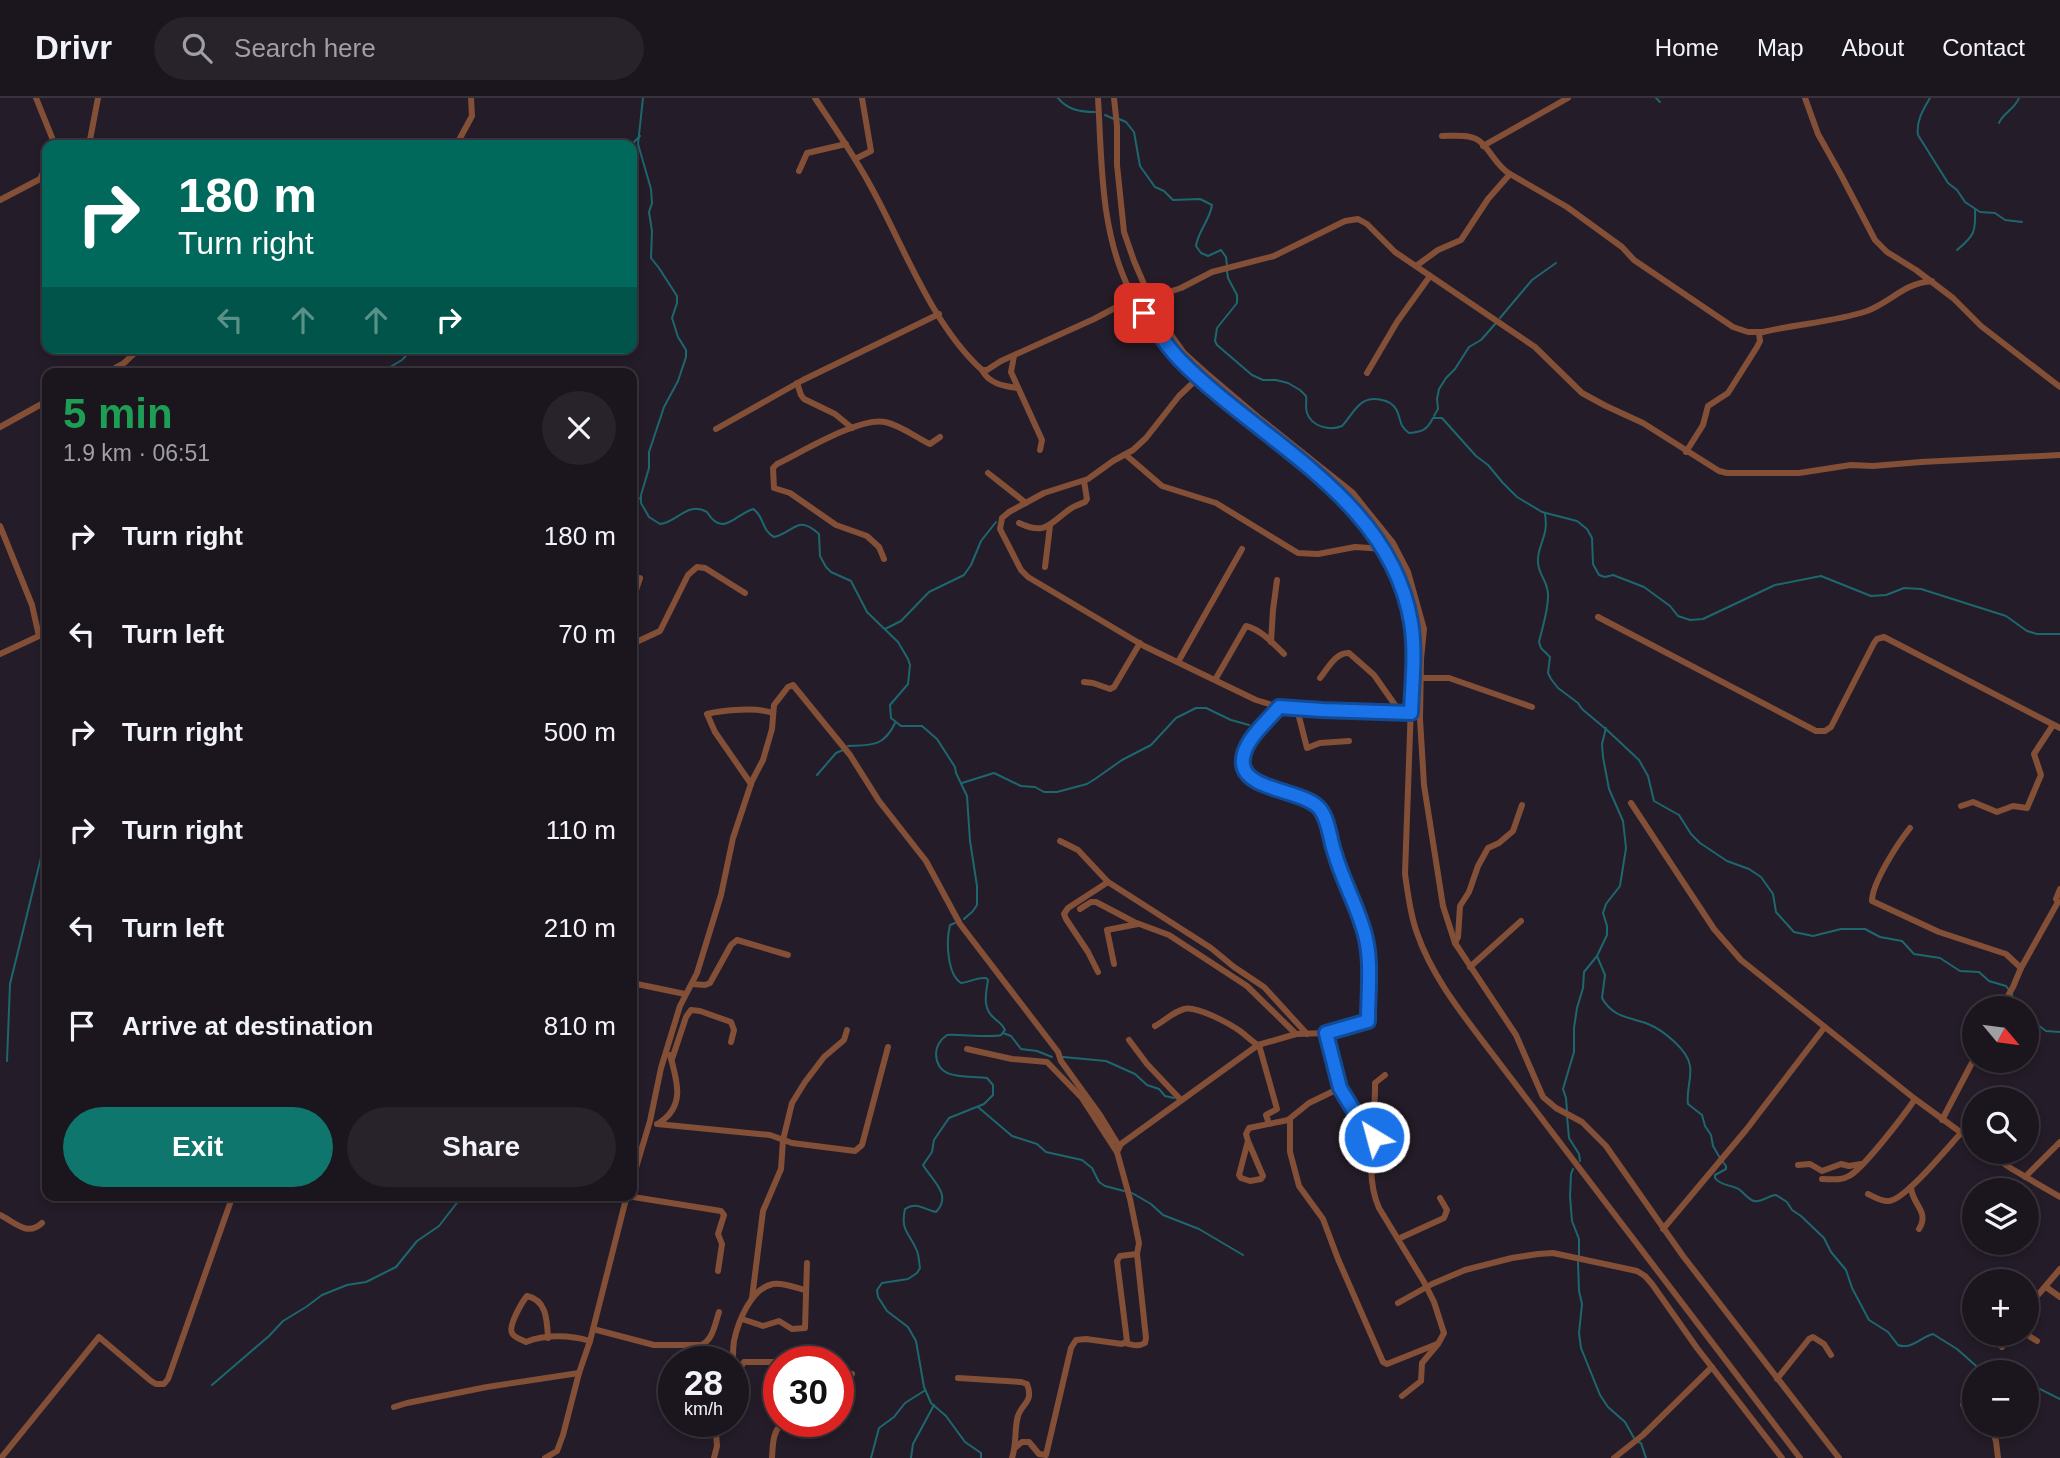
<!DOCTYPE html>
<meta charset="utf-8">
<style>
body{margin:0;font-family:Helvetica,sans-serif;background:#28222b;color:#f1f3f6;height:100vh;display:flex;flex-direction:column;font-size:26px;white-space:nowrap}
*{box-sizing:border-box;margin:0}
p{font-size:23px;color:#a09fa4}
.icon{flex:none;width:38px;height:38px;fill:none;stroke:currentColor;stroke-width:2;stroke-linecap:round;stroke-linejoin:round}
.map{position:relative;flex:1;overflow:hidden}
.side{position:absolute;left:42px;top:270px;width:595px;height:833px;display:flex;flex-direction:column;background:#1b151e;border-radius:14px;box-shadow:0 4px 10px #0003,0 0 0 2px #39343c}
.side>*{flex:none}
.top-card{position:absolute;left:42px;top:42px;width:595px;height:214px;border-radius:14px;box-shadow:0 4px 10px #0003,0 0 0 2px #39343c;background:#00695c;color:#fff;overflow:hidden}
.needle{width:46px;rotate:119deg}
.tools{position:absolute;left:1962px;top:898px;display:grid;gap:14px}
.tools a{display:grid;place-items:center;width:77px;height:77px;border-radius:50%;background:#1b151e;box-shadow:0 4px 10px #0003,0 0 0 2px #39343c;font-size:35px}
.speed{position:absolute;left:658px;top:1248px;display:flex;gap:14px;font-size:35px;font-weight:700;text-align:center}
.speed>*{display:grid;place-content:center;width:91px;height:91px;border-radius:50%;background:#1b151e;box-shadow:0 4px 10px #0003,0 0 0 2px #39343c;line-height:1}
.speed small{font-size:18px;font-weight:400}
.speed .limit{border:10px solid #d22;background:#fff;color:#111}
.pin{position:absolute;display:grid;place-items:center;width:60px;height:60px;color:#fff;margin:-30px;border-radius:14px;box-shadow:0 4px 10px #0006}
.me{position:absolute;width:77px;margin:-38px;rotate:323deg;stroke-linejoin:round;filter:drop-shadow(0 0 5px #0008)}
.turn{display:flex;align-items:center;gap:24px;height:147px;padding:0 21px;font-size:32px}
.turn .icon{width:91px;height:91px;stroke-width:2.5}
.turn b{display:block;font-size:49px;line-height:60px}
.lanes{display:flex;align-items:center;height:66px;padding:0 21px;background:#0003;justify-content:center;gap:35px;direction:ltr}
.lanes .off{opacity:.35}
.round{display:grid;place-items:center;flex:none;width:74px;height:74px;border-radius:37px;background:#28222b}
.head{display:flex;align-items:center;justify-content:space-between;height:119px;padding:0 21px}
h1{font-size:42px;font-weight:600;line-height:52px;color:#1e9e55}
.button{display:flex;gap:14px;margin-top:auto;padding:14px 21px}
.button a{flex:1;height:80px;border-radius:42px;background:#0f766e;color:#fff;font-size:28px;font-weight:600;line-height:80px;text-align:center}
.button a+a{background:#28222b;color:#f1f3f6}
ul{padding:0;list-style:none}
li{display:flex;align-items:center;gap:21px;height:98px;padding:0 21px}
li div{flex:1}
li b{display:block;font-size:26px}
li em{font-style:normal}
header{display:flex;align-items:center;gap:42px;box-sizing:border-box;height:98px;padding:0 35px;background:#1b151e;border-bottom:2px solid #39343c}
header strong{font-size:33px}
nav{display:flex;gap:38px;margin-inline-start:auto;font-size:24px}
.search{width:490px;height:63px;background:#28222b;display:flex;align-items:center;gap:18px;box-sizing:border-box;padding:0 24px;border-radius:38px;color:#a09fa4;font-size:26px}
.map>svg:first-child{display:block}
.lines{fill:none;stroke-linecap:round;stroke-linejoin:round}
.stream{stroke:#1d676e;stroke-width:2}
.minor{stroke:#834f36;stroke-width:6}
.route-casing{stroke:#114b97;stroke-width:18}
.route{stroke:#1a73e8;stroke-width:12}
</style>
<header>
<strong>Drivr</strong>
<div class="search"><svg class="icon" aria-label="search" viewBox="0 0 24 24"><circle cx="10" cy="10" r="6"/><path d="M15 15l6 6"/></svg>Search here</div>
<nav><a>Home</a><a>Map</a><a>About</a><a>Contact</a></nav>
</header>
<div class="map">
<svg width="2060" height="1360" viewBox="0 0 2060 1360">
<rect width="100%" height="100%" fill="#241c28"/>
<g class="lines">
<g class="stream">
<path d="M643,0L638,46L651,91L652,105L649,114L652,133L651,160L659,170L677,198V205L672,220L678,239L686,252V259L678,283L664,309L649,354V370L641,397V405L649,419L660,426C678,424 687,403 707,414C723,440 734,417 753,411C764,417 761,432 774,439C795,434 797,416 819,436L820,458L826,469L831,474L851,483L867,514L898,544L908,561L910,567L908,586L890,607L891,620L901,628H922L937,641L955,669L956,675L967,698L970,743L977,788V807L973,813L964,821"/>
<path d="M1058,0C1068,12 1080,14 1095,14"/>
<path d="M1656,0L1660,4"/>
<path d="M1930,0C1923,12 1916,23 1918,37L1948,85L1957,92L1965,104L1980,114L1995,115L2005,122L2022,124"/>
<path d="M1105,17L1114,21"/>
<path d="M1119,21L1126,24L1134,34L1140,68L1155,89L1164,93L1173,102L1200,101L1212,107C1210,122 1198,133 1196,148L1201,155L1208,158L1221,152L1226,159L1227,168"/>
<path d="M1999,25C2003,15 2015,11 2019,0"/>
<path d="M631,47L640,38"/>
<path d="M1957,152C1974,138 1976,134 1975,112"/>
<path d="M1227,173L1228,180L1237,197V205L1217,230L1215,243L1217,247L1252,277L1263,282H1276L1288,285L1300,292L1306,298C1307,304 1305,310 1307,315C1312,329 1330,333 1342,328C1354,315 1360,296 1382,302C1387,303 1393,306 1396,311C1402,322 1398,327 1409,335C1422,334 1427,332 1433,320H1442L1476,358L1488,367L1503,385L1517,399L1542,414L1577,423L1587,431L1592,440L1593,466L1599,477L1605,479L1613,477L1644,489L1670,508L1678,518L1690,522L1703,521L1775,487L1821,478L1871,498L1886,497L1904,490L1921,491L2006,518L2027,533L2037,536H2060"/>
<path d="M1500,220L1532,182L1556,165"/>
<path d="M380,275L402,262L413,250"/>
<path d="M1434,318L1438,311L1437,301L1439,291L1446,280L1455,271L1469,249L1481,242L1496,225"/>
<path d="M1545,416C1549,440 1537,446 1538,464C1538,474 1545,481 1547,490C1551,503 1542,531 1539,544L1541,550L1550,559L1548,575L1551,581L1558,590L1578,605L1582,611L1607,632L1639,662L1648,678L1654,703L1679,717L1691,736L1700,745L1727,763L1749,771L1761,779L1773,796L1776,814L1794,834L1813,838L1841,831H1865L1880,839L1902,843L1914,856L1940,860L1960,873L1979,874L1989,883L2006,888L2009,892"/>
<path d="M632,418L639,400"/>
<path d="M885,531L901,523L929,494L964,477L971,467L981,443L996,424"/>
<path d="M1606,630L1602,646L1603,659L1609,691L1623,723L1626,750L1620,788L1606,806L1603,815L1607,828V837L1597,858L1605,877L1602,900C1613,920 1630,919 1648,926C1663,932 1688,952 1690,968C1692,981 1686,993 1688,1006L1702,1017L1705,1028L1711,1037L1713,1048L1720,1060"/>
<path d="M848,648C871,647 884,649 895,625"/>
<path d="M817,677L836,655L843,652"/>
<path d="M962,685L994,675L1021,688L1035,689L1044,694H1057L1087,686L1095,681L1122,662L1151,647L1176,620L1196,610H1206L1231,622L1249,627"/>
<path d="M955,825L950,827C946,843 947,876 961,885C971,884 976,879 986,880L988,882C986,895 982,910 994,920C999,925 1002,925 1005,932C1003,934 1002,936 1001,937C995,940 957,936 947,937C940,942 936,948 936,956C937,984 968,977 987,980L993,987V997L984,1006L949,1020L934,1042L932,1054L923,1067C931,1081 953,1097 936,1114C924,1112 917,1103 905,1111C900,1133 910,1135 917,1153C919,1158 919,1164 920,1170L917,1175L908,1181L882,1185L877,1192L878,1199L887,1213L908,1229L916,1243L924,1289L931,1305L946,1318L965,1344L981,1355V1360"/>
<path d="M2012,896L2014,906L2018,910"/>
<path d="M2026,918L2046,933L2060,934"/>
<path d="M1003,935L1011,938L1021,951L1037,953L1052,959"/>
<path d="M1063,959L1106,963L1135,976L1147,987L1159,991L1165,998L1174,1000"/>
<path d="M7,963L10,886L47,735"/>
<path d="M978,1009L1012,1038L1037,1046L1046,1054L1082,1062L1092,1070L1099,1084L1105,1088L1124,1093"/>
<path d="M1567,1013L1566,1000L1563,991L1574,954V930L1577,910L1583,890L1584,874L1597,858"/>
<path d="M1567,1018L1569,1040L1579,1056L1580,1063"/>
<path d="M1723,1064L1726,1068V1071L1715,1077V1080C1722,1089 1732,1086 1740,1092C1744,1095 1749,1102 1754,1103C1761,1105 1769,1097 1776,1097L1787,1104L1792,1112L1801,1118L1824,1140L1831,1154L1846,1172L1852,1190L1869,1222L1888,1234L1898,1247C1911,1252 1921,1239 1933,1236L1957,1251L1983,1274"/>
<path d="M1573,1071L1571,1076L1570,1098L1572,1123L1579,1141V1159"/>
<path d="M1132,1095L1151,1106L1163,1117L1199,1131L1243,1157"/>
<path d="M1578,1164L1579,1193L1582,1206L1579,1235L1581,1250L1600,1297L1608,1309L1625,1324L1634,1340"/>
<path d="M2026,1284L2060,1301"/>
<path d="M212,1287L269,1238L283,1223L306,1209L322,1197L347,1187L366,1184L396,1169L417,1143L439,1128L463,1097"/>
<path d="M1638,1344L1641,1345L1646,1360"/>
<path d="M871,1360L879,1330L894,1319L905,1305L924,1293"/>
<path d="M911,1360L913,1346L934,1307"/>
</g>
<g class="minor">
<path d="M36,0L55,47"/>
<path d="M815,0C834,29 854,57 870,87C903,146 931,226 982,272H987L1001,263L1094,221L1147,193"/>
<path d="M1098,0C1102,65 1100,133 1130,193C1142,216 1159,239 1176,258C1192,275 1211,289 1228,304C1307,370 1412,435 1413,550L1405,776C1408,796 1410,816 1417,835C1432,879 1463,917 1491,954L1800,1360"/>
<path d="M1114,0L1117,28V67L1124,134L1134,163L1150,200L1164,227L1184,255L1205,274L1258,319L1352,394L1393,445L1408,474L1424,531L1421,561L1420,621L1424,687L1443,808L1455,845L1516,937L1543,999L1556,1010L1582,1024L1606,1048L1683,1158L1839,1360"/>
<path d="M1805,0L1818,36L1841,77L1875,142L1887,154L1916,172L1953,200L1981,228L2060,289"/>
<path d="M1442,38C1453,38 1468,36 1478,42C1490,50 1495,67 1510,76"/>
<path d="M89,47L98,0"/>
<path d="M428,47L435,44L449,47"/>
<path d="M452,47L459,42L472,18L471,0"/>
<path d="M1483,48L1568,0"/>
<path d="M855,61L871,53L862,0"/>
<path d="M799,73L807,55L846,46"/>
<path d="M0,102L40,81L47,66"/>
<path d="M1416,168L1438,152L1461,142L1488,101L1510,76L1567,109L1622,149L1634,162L1733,229L1748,234H1763C1797,226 1834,224 1867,213C1891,204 1904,185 1932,183"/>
<path d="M1150,200L1181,190L1212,174L1274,158L1345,123L1358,121L1367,126L1395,154L1535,249L1582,295L1606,308L1643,325L1719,373L1727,375H1799L1851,367L1873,368L1921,364L2060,357"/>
<path d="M1014,258L1011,274L1042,342L1040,352"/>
<path d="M982,272C989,286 1004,288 1018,290"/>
<path d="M106,275L124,265L140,250"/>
<path d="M1367,275L1397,224L1430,178"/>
<path d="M1199,279L1179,298L1146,340L1133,352L1113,363L1088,381L1044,395L1009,414L1002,420L1000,431L1021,472L1028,479L1144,548L1256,602L1279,609L1322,613L1411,615"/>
<path d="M797,285L801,297L804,301L835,316L852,330"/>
<path d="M0,329L47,303"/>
<path d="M716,331L803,282L939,216"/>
<path d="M1686,354L1703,327L1708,308L1728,295L1757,249L1760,243L1759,235"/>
<path d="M1126,357L1162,388L1216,405L1298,455L1318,456L1355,449L1384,451"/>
<path d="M988,375L1026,405"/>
<path d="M1019,425C1046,438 1050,425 1070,411C1074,408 1080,406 1085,404L1087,401L1084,383"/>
<path d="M0,428L32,507L39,538"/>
<path d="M884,461L879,449L867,438L836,427L790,395L774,390L773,370L777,366C802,354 859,319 885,324C902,328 915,339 930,346L940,339"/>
<path d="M1045,469L1050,428"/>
<path d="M1598,519L1816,633H1825L1831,629L1874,545L1877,541L1884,539L2060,630"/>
<path d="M632,538L634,498L640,480"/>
<path d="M1271,544L1273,512L1277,482"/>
<path d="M632,546L660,533L688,477L697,469L705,470L745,495"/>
<path d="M0,556L39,538L47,533"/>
<path d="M1178,564L1242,451"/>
<path d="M1320,580C1328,570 1336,554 1349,555L1374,577L1400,614"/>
<path d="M1421,580H1449L1532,609"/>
<path d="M1215,582L1246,528C1260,531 1274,546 1284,556"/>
<path d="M1084,584L1093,585L1110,591L1114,589L1140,545"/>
<path d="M1297,611L1307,650L1320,645L1349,643"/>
<path d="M751,686L715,634L707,616C723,612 757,609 773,615"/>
<path d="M1631,705L1714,831L1741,862L1915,1001L1974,1044"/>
<path d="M1961,708L1973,704L1997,714L2013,708L2027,710L2041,677L2034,656L2053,627"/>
<path d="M1910,730C1898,745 1872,785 1872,803L1939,834L2006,856L2021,870"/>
<path d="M1060,743L1078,752L1108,784L1211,850L1234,869L1264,889L1307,936"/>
<path d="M1080,811L1091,804H1096L1134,824L1169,837L1247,888L1296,936"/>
<path d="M1455,845L1458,839L1460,808L1469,794L1478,768L1488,750L1499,745L1513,733L1522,707"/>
<path d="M1114,866L1107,832L1138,826"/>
<path d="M1470,869L1521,823"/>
<path d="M1098,874L1088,854L1066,821L1064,816L1068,810L1108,784"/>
<path d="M632,885L685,896"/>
<path d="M692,886L705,887L710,885L731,847L737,842L788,857"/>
<path d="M2001,910L2013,889L2021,870L2058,804L2056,801L2060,791"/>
<path d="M1155,928C1166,922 1173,914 1184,911C1196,907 1230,926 1240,933C1247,938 1251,943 1258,947"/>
<path d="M1326,935L1340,990L1354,1013L1374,1039"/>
<path d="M1129,942L1147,966L1181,1002"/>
<path d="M1259,947L1277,1011L1266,1017L1269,1026"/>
<path d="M967,951L1012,961L1047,964L1082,1000L1117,1054"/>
<path d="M672,961L686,919L691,912L700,913L731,924L734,932L731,944"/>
<path d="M1385,977L1375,985C1376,1023 1363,1075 1379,1110L1424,1184L1434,1204L1444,1235L1438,1246L1422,1265L1421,1283L1402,1298"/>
<path d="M1290,1021V1054L1299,1088L1323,1121L1338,1161L1383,1264L1387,1266L1437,1246"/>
<path d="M1942,1022L1974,961"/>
<path d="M659,1025C686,1008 677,983 670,957"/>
<path d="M657,1026L770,1037L792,1045L855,1053L862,1047L888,949"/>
<path d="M1248,1043L1239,1077L1241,1080L1250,1083L1261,1081L1263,1078L1248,1043L1246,1036L1249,1030L1288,1022L1309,1005L1340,990"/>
<path d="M1987,1054L2012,1071L2060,1099"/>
<path d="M1798,1067L1810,1066L1822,1073L1841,1066L1849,1068L1861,1066"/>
<path d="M2025,1079L2060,1044"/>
<path d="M1822,1081C1830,1081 1841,1083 1849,1078C1863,1071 1905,1016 1915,1001"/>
<path d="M632,1083L650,1023L661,970L680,908L697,875L721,797L733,740L752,683L763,662L772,631L774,607L788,589L793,587L850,657L879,703L926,763L960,826L1058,954L1061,963L1100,1017L1119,1048"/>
<path d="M1911,1089C1912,1107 1930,1113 1919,1131"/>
<path d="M1868,1096C1874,1099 1882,1104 1889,1103C1905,1102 1948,1049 1961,1035"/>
<path d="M627,1098L721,1113L724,1117L718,1136L722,1146L718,1173"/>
<path d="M0,1117C15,1124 27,1139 42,1125"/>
<path d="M1663,1131L1746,1032L1824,930"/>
<path d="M1398,1141L1444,1120L1447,1112L1440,1100"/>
<path d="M1994,1174L2008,1183"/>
<path d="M2046,1189L2060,1199"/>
<path d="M752,1200L763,1113L781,1071L783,1042L792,1005L805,984L824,959L844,942L847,932"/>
<path d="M1398,1205L1432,1186L1465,1172L1512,1160L1538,1156L1553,1155L1637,1173L1645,1178L1652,1186L1697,1250L1782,1360"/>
<path d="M2026,1211L2060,1171"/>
<path d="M742,1221L763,1228L779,1223L792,1231L805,1230L807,1165"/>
<path d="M593,1231L654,1247H701C713,1242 715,1226 719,1214"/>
<path d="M2026,1236L2037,1243"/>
<path d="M548,1240C547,1223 547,1202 527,1198C522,1204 508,1228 512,1235C513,1239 522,1242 526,1244C545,1236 571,1237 590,1243"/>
<path d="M1125,1245C1133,1247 1138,1249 1145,1245L1146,1240L1137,1156"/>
<path d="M2002,1249L2012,1236"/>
<path d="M838,1273L852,1276"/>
<path d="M735,1278L744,1264H779"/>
<path d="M958,1280L1021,1284L1027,1286C1034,1304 1022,1305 1018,1318C1014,1331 1017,1345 1012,1360"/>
<path d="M1777,1281L1809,1241L1813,1239L1824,1246L1831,1257"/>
<path d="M734,1282C733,1269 732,1256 734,1243C738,1224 751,1190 773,1186C783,1184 796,1190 805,1192"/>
<path d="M1963,1307L1966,1313L1974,1317"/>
<path d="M394,1309L407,1305L487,1289L579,1275"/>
<path d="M1990,1326L1996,1343L1998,1360"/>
<path d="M1016,1349L1022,1344H1029L1039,1356L1046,1357L1071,1250L1076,1242L1086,1241L1122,1246L1127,1243L1117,1163L1120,1158L1137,1156L1139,1145L1130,1101L1117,1054L1121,1046L1258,947L1296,936L1326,935L1368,923L1366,838L1337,763L1323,714C1316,704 1306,702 1295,698C1283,693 1270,690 1259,684C1221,665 1263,628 1279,609"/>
<path d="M1,1360L99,1239L151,1283L156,1286H164L168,1281L233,1097"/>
<path d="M545,1360L557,1353L563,1337L579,1275L590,1243L627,1097"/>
<path d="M714,1360L717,1348L715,1323"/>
<path d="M772,1360C773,1346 772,1332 785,1323"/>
<path d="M1614,1360L1643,1337L1712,1269"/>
</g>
</g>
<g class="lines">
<g class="route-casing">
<path id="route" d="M1144,215C1155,231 1166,247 1179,261C1260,344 1390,399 1411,524C1416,554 1412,585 1411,615L1322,612L1279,609C1267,624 1240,645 1243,667C1247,693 1305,692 1320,711C1329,722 1330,743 1335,756C1343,784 1358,809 1365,837C1372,862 1368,896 1368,923L1326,935L1340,990L1354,1013L1374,1039"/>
</g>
<use href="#route" class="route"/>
</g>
</svg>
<div class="tools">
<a><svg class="needle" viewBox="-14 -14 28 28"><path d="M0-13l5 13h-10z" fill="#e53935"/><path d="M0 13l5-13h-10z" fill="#a09fa4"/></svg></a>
<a><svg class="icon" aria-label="search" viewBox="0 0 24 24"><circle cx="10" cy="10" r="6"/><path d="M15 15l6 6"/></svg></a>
<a><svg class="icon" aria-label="layers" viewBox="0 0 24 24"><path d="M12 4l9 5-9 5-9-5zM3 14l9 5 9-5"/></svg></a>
<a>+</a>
<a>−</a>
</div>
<div class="speed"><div>28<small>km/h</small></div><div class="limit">30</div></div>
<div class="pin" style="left:1144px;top:215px;background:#d93025"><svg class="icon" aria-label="arrive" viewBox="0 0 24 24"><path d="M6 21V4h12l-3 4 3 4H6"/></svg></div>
<svg class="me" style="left:1374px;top:1039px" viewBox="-20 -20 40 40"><circle r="17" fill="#1a73e8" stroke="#fff" stroke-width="3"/><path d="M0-11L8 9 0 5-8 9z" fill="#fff"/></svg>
<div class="top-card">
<div class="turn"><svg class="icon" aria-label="right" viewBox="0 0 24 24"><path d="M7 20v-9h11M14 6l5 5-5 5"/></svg><div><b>180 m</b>Turn right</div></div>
<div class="lanes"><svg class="icon off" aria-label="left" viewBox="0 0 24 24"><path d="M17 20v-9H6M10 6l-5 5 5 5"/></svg><svg class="icon off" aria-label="ahead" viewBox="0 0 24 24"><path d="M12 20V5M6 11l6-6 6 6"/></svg><svg class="icon off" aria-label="ahead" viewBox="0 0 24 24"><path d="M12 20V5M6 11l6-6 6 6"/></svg><svg class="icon" aria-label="right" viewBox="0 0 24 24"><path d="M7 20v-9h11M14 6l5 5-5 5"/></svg></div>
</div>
<section class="side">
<div class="head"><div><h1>5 min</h1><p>1.9 km · 06:51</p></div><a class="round"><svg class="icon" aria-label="close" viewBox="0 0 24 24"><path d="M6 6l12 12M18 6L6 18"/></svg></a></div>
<ul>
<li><svg class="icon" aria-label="right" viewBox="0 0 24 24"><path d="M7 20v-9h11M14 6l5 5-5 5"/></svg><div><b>Turn right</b></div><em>180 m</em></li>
<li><svg class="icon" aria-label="left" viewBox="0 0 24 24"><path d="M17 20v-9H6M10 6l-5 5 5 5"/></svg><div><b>Turn left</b></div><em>70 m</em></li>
<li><svg class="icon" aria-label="right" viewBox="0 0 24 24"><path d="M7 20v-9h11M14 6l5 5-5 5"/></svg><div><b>Turn right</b></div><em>500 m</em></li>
<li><svg class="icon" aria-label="right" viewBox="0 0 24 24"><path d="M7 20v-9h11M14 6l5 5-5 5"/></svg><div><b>Turn right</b></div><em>110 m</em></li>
<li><svg class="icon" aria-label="left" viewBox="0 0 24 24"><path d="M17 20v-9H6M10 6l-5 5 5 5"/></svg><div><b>Turn left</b></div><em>210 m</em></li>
<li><svg class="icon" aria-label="arrive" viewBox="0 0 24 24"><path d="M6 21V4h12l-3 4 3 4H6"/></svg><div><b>Arrive at destination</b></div><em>810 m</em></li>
</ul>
<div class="button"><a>Exit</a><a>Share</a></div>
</section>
</div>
